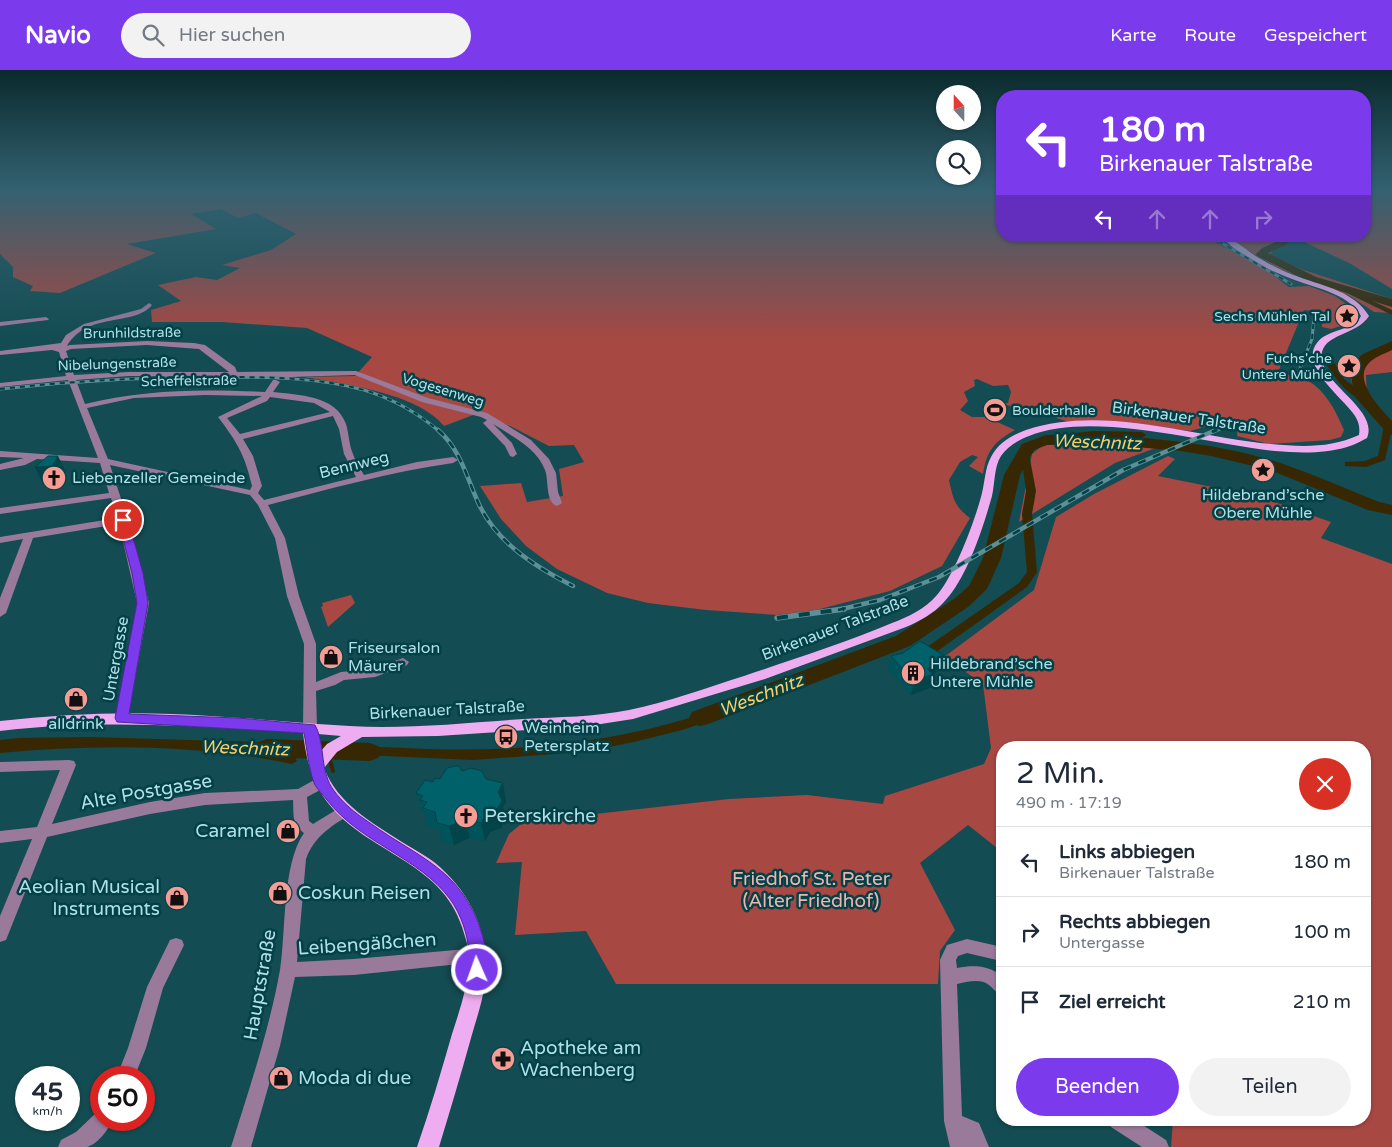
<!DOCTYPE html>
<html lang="de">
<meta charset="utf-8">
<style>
body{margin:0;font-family:"Varela Round",sans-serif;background:#f2f2f3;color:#1f2937;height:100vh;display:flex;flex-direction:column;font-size:19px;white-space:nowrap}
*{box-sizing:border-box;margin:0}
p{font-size:16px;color:#747a83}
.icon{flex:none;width:28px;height:28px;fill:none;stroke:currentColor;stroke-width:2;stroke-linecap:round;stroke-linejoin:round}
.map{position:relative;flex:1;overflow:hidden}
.details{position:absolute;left:996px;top:671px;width:375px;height:385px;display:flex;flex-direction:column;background:#fff;border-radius:20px;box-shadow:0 1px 4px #0004}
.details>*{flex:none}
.guide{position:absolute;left:996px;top:20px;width:375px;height:152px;border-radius:20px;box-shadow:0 1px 4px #0004;background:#7c3aed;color:#fff;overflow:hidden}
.needle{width:32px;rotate:339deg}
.controls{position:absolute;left:936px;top:15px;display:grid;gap:10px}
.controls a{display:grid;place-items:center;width:45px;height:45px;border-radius:50%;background:#fff;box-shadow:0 1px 4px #0004;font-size:25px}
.speed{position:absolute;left:15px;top:996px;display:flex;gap:10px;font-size:25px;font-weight:700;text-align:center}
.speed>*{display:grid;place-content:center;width:65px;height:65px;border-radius:50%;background:#fff;box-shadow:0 1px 4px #0004;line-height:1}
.speed small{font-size:12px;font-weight:400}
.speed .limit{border:8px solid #d22;background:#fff;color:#111}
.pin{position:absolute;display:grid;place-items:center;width:42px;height:42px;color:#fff;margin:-21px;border:2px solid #fff;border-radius:50%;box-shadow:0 1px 5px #0007}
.me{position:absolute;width:55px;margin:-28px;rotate:358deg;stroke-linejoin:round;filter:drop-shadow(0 0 4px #0008)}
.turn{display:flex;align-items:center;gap:18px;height:105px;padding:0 20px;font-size:22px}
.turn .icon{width:65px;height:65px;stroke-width:2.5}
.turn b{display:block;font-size:35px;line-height:42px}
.lanes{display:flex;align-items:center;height:48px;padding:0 20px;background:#0003;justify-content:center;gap:25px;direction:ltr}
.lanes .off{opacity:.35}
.round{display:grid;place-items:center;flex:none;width:52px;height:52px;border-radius:26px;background:#f2f2f3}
.overview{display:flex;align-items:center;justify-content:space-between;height:85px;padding:0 20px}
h1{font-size:30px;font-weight:600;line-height:38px}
.button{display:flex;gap:10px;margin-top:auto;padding:10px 20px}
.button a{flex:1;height:58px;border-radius:30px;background:#7c3aed;color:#fff;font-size:20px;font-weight:600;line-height:58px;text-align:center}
.button a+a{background:#f2f2f3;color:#1f2937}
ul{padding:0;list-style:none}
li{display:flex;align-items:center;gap:15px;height:70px;padding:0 20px;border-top:1px solid #e0e1e3}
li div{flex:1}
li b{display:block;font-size:19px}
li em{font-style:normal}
header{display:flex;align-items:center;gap:30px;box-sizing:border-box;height:70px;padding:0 25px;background:#7c3aed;color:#fff}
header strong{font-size:24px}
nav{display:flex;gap:28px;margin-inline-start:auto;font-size:18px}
.search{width:350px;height:45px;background:#f2f2f3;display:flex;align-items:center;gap:12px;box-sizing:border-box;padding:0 18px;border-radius:28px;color:#747a83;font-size:19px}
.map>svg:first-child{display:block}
.green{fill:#a74843}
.water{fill:#372803}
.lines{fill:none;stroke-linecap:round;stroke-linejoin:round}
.stream{stroke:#372803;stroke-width:4}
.canal{fill:#372803;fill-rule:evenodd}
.river{fill:#372803;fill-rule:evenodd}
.minor{fill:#9a7a9b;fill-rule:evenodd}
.major{fill:#efadf1;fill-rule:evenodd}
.rail-far2-casing{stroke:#5d9096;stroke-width:3}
.rail-far1-casing{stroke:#5d9096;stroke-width:4.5}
.rail-casing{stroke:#5d9096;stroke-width:5.5}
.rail-far2{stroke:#034148;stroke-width:2;stroke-dasharray:5;stroke-linecap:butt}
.rail-far1{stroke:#034148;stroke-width:2.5;stroke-dasharray:8;stroke-linecap:butt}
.rail{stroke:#034148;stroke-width:4;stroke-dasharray:11;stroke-linecap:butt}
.wall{fill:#01535b}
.shaded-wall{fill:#01444a}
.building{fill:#01616a;stroke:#01444a}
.route{fill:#7c3aed;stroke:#51269a}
.labels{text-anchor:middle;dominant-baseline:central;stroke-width:5;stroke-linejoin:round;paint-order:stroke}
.far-poi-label{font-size:14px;fill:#b2dfe5;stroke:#034148;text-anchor:end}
.far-street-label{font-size:14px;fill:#b2dfe5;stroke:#034148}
.street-label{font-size:16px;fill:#b2dfe5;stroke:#034148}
.poi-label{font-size:16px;fill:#b2dfe5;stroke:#034148;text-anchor:start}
.water-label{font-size:18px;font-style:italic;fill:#fccd62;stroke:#034148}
.near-street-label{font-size:19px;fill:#b2dfe5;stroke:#034148}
.near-poi-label{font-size:19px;fill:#b2dfe5;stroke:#034148;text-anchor:start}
.near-park-label{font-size:19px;fill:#edb4ae;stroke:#034148}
</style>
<header>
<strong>Navio</strong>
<div class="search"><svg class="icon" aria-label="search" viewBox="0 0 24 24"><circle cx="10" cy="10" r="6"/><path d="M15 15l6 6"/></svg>Hier suchen</div>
<nav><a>Karte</a><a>Route</a><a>Gespeichert</a></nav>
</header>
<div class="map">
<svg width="1392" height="1077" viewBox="0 0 1392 1077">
<rect width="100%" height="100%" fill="#134c52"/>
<g class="green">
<path d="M0,120H1002V166H1204L1265,199L1289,217L1309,216L1335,226L1348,235L1353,252L1331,259L1322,257V242L1304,240L1278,302C1286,305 1296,305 1304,309C1324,317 1336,341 1344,360L1341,367L1330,370L1269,374L1237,366L1238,355L1227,351L1190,361L1124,353L1066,351L1021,337L1016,338L1004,334L1008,333L1011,322L1008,315L993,316L977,309L974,310L975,316L964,322L968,331L960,340L972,347H986L1015,360C994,372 987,380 983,404L969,396L978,387L972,385L960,392L949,410C953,428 954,436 970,448L942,496L890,521L816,540L777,545L706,540L648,533L607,523L557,499L526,476L501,449L480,416L521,413L527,432L563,426L559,399L584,392L574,375L549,376L510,356L476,344L444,356C417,323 344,314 304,307L355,306L372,287L307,258L222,252H152L151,240L181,231L158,215L196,207L217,210L240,198L222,195L271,180L296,164L256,143L238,148L221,139L191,144L216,159L127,174L156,183L60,223L30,221L33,216L13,207V197L0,184Z"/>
<path d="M1365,120H1392V219L1351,194L1300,170L1278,171L1272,174L1273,180L1270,185L1301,199L1392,229V243L1374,242L1350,226L1280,199L1240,176L1229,166H1365Z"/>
<path d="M1392,275V302L1366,305L1367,326L1352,313L1349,301L1366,284Z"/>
<path d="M1102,372L1161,376L1115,393L1019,452L1032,384L1044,374Z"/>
<path d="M1168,386L1175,389L1158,406L1257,426L1331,452L1321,468L1392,494V1077H1171L1173,1050H1365V678H1002V782L968,755L920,793L955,860L940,881L938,914H616L586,861L515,865L522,792L496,793L509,764L532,745L577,746L729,729L807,725L883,734L885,726L984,694L991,678L983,614L944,587L1034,520L1056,447L1094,424Z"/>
<path d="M351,525L355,533L328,557L321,537L323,536L322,533Z"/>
</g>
<g class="water">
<path d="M723,637L728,645L682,660L638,671L605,678L567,683L473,690L342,684L349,676L353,675C371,677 389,677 407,678C512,684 623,673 723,637Z"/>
<path d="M89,667L290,673L297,691L292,694C198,674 95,674 0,683V670L19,668Z"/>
</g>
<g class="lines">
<path class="stream" d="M329,687L333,701"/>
<g class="canal">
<path d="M1339,217H1343L1392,240V245L1339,219Z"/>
<path d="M1325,287H1331L1344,309L1365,325V329C1349,330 1330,302 1324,289Z"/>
<path d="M1388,353L1391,354L1392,358L1385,390L1366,397L1345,396V392L1365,391L1378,386L1384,356Z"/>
<path d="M1094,361L1142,362L1146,365L1142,368L1094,366L1046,373L1042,370L1058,365Z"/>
<path d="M1025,381L1029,384L1036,421L1032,444L1037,502L1027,517L925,590H917L915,587L917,584L1019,513L1027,502L1022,444L1026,421L1021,384Z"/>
</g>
<g class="river">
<path d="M1279,166H1289L1290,171L1286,175L1268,183L1316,207L1392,229V237L1308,211L1257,186L1256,184L1262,178L1278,171Z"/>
<path d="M1392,271V280C1384,284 1374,287 1368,294C1353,311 1381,339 1392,351V365L1387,363L1355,327L1350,302L1356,290L1363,284Z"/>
<path d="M1102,364C1163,370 1225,374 1283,394C1315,405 1347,419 1379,432L1392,435V445L1368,440L1270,400L1211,386L1181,381L1102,374L1047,375L1034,380L1020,405L1001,488L987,519L968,537L910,576L708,654L700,656L692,654L689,648L692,642L896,566L954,529L969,516L983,488L1004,405L1022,374L1046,365Z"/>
<path d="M267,669L370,673L378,676L382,682L378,688L370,691L267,687L259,684L255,678L259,672Z"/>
</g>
<g class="minor">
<path d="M149,233L152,235C134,257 88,241 67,276L61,278L70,275L147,271L194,273L205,275L235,297L237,302L356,301L428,328L487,343L531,370L549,389L556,403L558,422L562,433L557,436C545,432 549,410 545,400C537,378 512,366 493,354L512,373L517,384L513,387L510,386L505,376L483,353L487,350L481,347L422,332L355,305L291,307L129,306L76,310L85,334C147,319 202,319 265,322L273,310H276L280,312L273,322C298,325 336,325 346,354C349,364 349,375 353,384C355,391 360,398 364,405L417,392L453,387L458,390L453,393C390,402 329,419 268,435L285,468L299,526L316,574V612L341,602L373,599L403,588L409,592L407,595L375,607L344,610L335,615L316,621L317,658L315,661H305L303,658L304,574L287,526L275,468L258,435L250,425L110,395L128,450L149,533L127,651H117L116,648L137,533L119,454L33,468L6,543L0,547V528L23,469L0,473V467L117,448L111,428L0,444V438L109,423L100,393L37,389L25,395L0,400V394L24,388L0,387V381L98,388L68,310L0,317V313L66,306L59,282L52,280L0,285V281L61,273L66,265L84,254L141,239ZM147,275L199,279L229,302H129L74,305L66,281L71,279ZM205,325L262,326L218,347C237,372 245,385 252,416L250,420L108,389L87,338L134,328ZM270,327L314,333L330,342L240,364L227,348L267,331ZM333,346L339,359L344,384L356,407L264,430L258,423L262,416L253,386L243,369Z"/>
<path d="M46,247L49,249L48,250L0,256V252Z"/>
<path d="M69,690L74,691L76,695L52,754L150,732L205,723L298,719L316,709L321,708L326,709L328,713L326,717L307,727L309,751L313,754L344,735L349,737L351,741L349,745C330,757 314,767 306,789L297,892L354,889L478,878L484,880L486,885L484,890L478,892L354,905L295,907L280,976L251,1077H231C249,1019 269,961 280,900C286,862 282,794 304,763C291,754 294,744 293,730L205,735L150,744L47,767L8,865L6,870L0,872V846L32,769L0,773V761L37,757L60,700L0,702V692Z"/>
<path d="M176,868L182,870L184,875L163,918L146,978L134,1008H116L128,978L147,917L170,870Z"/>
<path d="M967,869L1002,877V891H1001L967,883L958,886L956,890L957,898C974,895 988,895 1002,906V925C996,923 994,919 989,915C980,908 967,912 957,914L962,1046L979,1053L989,1077H950L944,1051L940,890L947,875Z"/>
<path d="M101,1041V1050H112C109,1059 98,1074 87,1077C80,1077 67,1077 58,1077L61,1070L76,1062L96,1043Z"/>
<path d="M1109,1050H1135L1166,1070L1169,1077H1142L1111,1057Z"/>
</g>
<path class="major" d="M1221,166C1232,166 1249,183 1261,189C1273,196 1286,203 1299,207C1324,216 1355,222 1369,246C1355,268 1314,263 1323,294C1330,318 1378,342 1367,368C1361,371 1354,375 1347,377C1324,384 1298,383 1275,381C1205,374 1094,340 1029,366C1018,370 1007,377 1001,386C994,397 995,413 992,426C983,458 967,508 944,532C933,544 920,551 906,557L765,609L633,649L588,656L438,666L362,667L337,682L324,698C338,734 371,752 402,772C413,779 425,785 434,792C471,822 491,865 485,912C483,931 476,950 471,968C461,1004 450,1041 439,1077H417C430,1040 441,1002 452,964C460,939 469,914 469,887C469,877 465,867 462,857C441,791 367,783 328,733C312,713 306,689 303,663C201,656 102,649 0,661V651C70,643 139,641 210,646C267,649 324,656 382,657C430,657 477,652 524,649C559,647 594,647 629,640C668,632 706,618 744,606C794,589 844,573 892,553C908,547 925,539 937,525C955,504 975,451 982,423C985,411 985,398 991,387C998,373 1012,365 1026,360C1103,334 1193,367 1271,374C1302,377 1331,378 1359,365C1360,358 1359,352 1355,346C1343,327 1291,291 1323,267C1334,260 1348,259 1358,251L1361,246C1348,222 1310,217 1287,207C1264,198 1238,185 1221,166ZM318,664L341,666L327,674L320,682Z"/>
<g class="rail-far2-casing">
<g id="rail-far2">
<path d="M1210,166L1291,214"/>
<path d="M1297,306L1312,269L1314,246"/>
<path d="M0,319C72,311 144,307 216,307C265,307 316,307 364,320C393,329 417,342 440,362"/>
<path d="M1213,362L1227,356"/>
</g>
</g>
<g class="rail-far1-casing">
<g id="rail-far1">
<path d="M438,360C460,379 466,405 477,430C495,472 534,496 573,516"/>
<path d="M838,540L880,530L939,507L1123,400L1216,360"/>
</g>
</g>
<g class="rail-casing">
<path id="rail" d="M777,548L844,539"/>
</g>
<use href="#rail-far2" class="rail-far2"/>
<use href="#rail-far1" class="rail-far1"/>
<use href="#rail" class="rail"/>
</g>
<g class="wall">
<path d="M891,586L940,598L933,606L930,618L911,625L888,599Z"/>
<path d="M462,701L506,732L503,737L506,750L501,758L490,762L485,771L470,768L454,775L442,771L439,760L428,757L424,743L421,742L416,723L433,712Z"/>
</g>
<g class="shaded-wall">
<path d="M58,386L66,402L60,412L43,414L35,397Z"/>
<path d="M943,585L940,598L933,606L930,618L911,625L914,611Z"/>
<path d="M503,713L506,732L503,737L506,750L501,758L490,762L485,771L481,753Z"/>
<path d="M465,750L470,768L454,775L449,756Z"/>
</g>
<g class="building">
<path d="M48,386H58L52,396L35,397Z"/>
<path d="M920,571L943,585L927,599L933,604L914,611L891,586L903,583Z"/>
<path d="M455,696H459L462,701L471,698L482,701L486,709L503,713L498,722L502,731L497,739L486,744L481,753L465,750L449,756L437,753L435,742L423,738L427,732L420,730L423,726L416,723L425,710L433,712L435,708L440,709L447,698Z"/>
</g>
<linearGradient id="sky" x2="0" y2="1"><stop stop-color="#0a2a2d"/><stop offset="0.44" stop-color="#336171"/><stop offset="1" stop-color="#336171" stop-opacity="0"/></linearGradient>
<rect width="1392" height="270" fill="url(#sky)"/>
<path class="route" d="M123,447L128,450L143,503L148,533L129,644L238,648L315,655C324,671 321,693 328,710C331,719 342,731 349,737C355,743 363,748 370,753C420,789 462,799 482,864C486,877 489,893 483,905L477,907L471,905C468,898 470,891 469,883C468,865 461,844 450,829C419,787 360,773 327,730C323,725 318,720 315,715C309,702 307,678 304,663L117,652L115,648L137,533L132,503L118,450Z"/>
<defs>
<g id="sight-disc" transform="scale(1.25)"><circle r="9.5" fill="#f59c94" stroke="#034148"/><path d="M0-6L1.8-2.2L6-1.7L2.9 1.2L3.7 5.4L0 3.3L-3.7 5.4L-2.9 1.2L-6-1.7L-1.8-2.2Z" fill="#111"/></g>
<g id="stadium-disc" transform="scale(1.25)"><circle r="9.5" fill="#f59c94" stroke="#034148"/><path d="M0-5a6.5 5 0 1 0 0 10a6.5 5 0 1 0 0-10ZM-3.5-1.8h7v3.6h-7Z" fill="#111"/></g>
<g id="church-disc" transform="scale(1.25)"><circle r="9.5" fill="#f59c94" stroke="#034148"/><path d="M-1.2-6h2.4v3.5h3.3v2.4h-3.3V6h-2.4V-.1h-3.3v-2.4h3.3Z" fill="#111"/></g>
<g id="shop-disc" transform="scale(1.25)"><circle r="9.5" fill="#f59c94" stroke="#034148"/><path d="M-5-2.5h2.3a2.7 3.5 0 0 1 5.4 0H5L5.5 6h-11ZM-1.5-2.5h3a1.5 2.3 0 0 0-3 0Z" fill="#111"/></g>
<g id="building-disc" transform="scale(1.25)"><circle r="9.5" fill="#f59c94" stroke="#034148"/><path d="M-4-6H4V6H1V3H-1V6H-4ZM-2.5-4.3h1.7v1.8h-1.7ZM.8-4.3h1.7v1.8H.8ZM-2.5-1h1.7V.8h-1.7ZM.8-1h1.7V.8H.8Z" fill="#111"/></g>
<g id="bus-disc" transform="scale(1.25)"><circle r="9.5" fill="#f59c94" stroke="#034148"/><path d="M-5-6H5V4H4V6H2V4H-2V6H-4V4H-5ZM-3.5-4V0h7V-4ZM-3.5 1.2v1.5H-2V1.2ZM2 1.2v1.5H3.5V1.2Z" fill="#111"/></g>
<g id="pharmacy-disc" transform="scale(1.25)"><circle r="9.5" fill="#f59c94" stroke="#034148"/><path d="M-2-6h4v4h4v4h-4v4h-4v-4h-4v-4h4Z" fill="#111"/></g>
</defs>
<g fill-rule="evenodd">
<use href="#sight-disc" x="1347" y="246"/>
<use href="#sight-disc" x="1349" y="296"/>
<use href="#stadium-disc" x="995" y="340"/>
<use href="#sight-disc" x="1263" y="400"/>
<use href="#church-disc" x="54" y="408"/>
<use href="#shop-disc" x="331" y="587"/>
<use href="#building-disc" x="913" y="603"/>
<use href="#shop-disc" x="76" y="629"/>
<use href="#bus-disc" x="506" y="667"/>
<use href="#church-disc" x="466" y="746"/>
<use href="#shop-disc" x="288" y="761"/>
<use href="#shop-disc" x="280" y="823"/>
<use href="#shop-disc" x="177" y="828"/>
<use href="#pharmacy-disc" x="503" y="989"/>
<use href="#shop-disc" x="281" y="1008"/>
</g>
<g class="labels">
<g class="far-poi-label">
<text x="1330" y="246">Sechs Mühlen Tal</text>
<text x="1332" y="288">Fuchs'che<tspan x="1332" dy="16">Untere Mühle</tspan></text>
<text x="1012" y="340" text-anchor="start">Boulderhalle</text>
</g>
<g class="far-street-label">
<text transform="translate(132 263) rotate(-1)">Brunhildstraße</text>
<text transform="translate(117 294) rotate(-2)">Nibelungenstraße</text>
<text transform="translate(189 311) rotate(-1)">Scheffelstraße</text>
<text transform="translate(443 320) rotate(17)">Vogesenweg</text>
</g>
<g class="street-label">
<text transform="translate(1189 348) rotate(8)">Birkenauer Talstraße</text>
<text transform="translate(354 395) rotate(-14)">Bennweg</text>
<text transform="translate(835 558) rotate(-21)">Birkenauer Talstraße</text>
<text transform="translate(116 589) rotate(-80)">Untergasse</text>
<text transform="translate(447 640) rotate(-3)">Birkenauer Talstraße</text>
</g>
<g class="poi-label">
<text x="72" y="408">Liebenzeller Gemeinde</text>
<text x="1263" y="425" text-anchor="middle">Hildebrand’sche<tspan x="1263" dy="18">Obere Mühle</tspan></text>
<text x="348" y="578">Friseursalon<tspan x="348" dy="18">Mäurer</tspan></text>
<text x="930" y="594">Hildebrand’sche<tspan x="930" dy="18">Untere Mühle</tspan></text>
<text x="76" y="654" text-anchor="middle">alldrink</text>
<text x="524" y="658">Weinheim<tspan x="524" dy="18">Petersplatz</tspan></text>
</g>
<g class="water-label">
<text transform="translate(1097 372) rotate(2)">Weschnitz</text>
<text transform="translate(761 625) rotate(-21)">Weschnitz</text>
<text transform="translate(245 678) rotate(2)">Weschnitz</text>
</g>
<g class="near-street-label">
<text transform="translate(146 722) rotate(-10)">Alte Postgasse</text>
<text transform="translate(367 874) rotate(-4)">Leibengäßchen</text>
<text transform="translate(260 915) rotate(-80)">Hauptstraße</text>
</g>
<g class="near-poi-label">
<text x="484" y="746">Peterskirche</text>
<text x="270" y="761" text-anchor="end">Caramel</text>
<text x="160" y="817" text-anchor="end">Aeolian Musical<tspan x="160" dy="22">Instruments</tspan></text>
<text x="298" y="823">Coskun Reisen</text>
<text x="520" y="978">Apotheke am<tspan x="520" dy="22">Wachenberg</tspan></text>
<text x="298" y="1008">Moda di due</text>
</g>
<g class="near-park-label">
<text x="811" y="809">Friedhof St. Peter<tspan x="811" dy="22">(Alter Friedhof)</tspan></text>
</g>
</g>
</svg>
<div class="controls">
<a><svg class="needle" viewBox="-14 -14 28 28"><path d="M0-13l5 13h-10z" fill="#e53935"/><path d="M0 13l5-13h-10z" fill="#747a83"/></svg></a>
<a><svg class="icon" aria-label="search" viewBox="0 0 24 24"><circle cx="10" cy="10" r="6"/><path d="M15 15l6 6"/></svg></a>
</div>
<div class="speed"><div>45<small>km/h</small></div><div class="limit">50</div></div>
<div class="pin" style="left:123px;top:450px;background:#d93025"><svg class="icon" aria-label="arrive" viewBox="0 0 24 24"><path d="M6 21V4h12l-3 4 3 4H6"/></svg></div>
<svg class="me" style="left:477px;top:900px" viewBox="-20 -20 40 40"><circle r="17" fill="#7c3aed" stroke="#fff" stroke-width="3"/><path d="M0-11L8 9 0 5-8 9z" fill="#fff"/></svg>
<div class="guide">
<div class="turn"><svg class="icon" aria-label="left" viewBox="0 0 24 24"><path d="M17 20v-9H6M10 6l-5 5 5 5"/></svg><div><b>180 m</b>Birkenauer Talstraße</div></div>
<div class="lanes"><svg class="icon" aria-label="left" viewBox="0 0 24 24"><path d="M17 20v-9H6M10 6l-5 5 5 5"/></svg><svg class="icon off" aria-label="ahead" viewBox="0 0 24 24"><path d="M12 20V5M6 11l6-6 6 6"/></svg><svg class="icon off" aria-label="ahead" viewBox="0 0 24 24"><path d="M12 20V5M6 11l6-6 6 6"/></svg><svg class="icon off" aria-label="right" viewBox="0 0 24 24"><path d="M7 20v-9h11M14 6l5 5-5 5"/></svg></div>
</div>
<section class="details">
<div class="overview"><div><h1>2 Min.</h1><p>490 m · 17:19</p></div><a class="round" style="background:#d93025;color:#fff"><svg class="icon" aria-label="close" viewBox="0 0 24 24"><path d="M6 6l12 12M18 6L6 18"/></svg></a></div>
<ul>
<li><svg class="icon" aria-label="left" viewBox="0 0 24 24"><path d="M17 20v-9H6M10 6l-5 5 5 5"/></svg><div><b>Links abbiegen</b><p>Birkenauer Talstraße</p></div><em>180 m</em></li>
<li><svg class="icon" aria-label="right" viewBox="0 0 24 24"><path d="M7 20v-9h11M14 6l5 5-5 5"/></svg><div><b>Rechts abbiegen</b><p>Untergasse</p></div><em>100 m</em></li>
<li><svg class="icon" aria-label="arrive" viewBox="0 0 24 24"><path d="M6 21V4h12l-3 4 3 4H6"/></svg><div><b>Ziel erreicht</b></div><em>210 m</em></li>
</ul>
<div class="button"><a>Beenden</a><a>Teilen</a></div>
</section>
</div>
